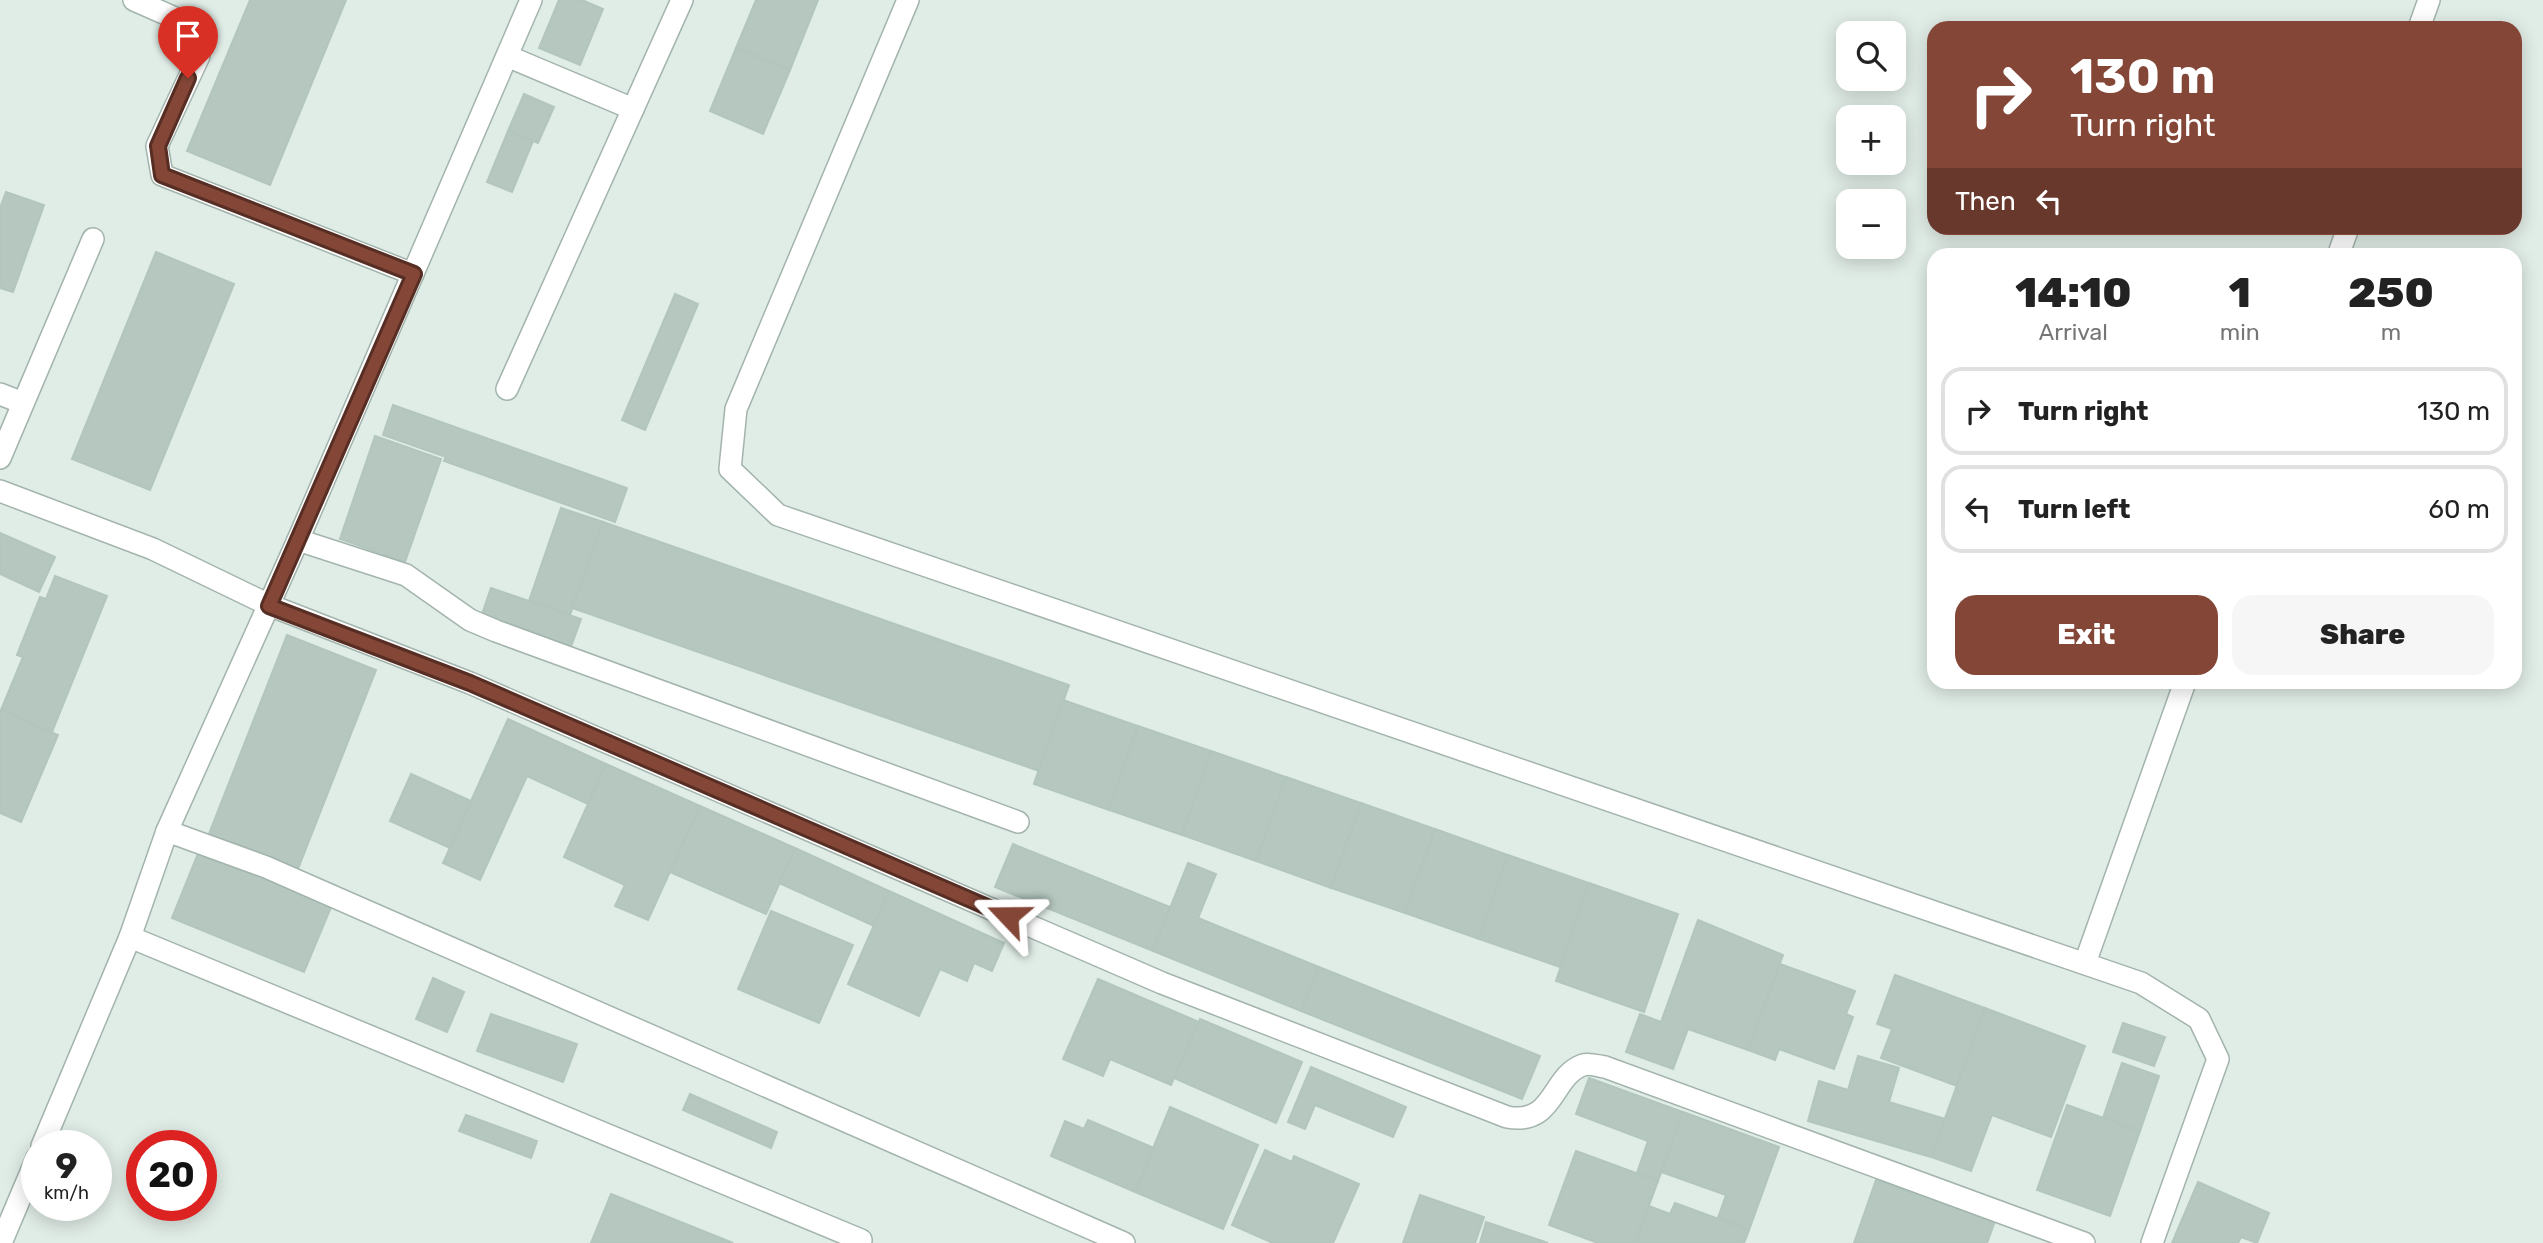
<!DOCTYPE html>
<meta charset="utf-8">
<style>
body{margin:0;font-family:Rubik,sans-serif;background:#f6f6f6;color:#222;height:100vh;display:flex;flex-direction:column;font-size:26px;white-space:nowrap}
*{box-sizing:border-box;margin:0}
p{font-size:23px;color:#767676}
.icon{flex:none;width:38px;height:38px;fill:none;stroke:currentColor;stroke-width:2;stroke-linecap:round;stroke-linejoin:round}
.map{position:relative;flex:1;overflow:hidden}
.details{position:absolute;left:1927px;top:248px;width:595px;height:441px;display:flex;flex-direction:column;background:#fff;border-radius:21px;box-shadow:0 4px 18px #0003}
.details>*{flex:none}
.guide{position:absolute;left:1927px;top:21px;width:595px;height:214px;border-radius:21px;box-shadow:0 4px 18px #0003;background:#844637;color:#fff;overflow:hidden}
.fabs{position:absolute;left:1836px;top:21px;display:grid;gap:14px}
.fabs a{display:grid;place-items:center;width:70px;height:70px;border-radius:14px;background:#fff;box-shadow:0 4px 18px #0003;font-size:35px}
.speed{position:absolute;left:21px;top:1130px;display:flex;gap:14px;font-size:35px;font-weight:700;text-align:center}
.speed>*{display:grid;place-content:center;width:91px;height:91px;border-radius:50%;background:#fff;box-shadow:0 4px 18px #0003;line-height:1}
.speed small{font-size:18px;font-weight:400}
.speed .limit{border:10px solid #d22;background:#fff;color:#111}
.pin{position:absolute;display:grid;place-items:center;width:60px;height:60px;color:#fff;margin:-72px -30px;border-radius:50% 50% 50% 0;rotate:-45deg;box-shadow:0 0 7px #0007}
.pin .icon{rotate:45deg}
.me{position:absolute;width:77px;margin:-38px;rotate:293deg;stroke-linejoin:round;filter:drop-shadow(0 0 5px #0008)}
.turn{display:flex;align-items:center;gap:24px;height:147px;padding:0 28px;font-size:32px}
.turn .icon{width:91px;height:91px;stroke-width:2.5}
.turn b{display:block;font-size:49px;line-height:60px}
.then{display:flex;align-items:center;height:66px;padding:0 28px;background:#0003;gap:14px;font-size:26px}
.eta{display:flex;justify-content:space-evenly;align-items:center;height:119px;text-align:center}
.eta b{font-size:42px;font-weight:800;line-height:49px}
.primary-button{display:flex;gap:14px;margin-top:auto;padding:14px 28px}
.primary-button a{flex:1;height:80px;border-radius:21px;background:#844637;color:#fff;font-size:28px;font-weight:800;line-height:80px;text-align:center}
.primary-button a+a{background:#f6f6f6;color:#222}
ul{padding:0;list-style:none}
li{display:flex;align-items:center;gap:21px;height:88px;margin:0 14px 10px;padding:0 14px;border:4px solid #e0e0e0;border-radius:21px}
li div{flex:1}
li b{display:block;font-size:26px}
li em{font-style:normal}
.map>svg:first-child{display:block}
.building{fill:#b5c7bf;stroke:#b2c6bd;stroke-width:2}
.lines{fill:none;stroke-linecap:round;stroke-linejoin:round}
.lane-casing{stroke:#a3b4ad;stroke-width:24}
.lane{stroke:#fff;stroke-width:21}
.route-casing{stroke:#562e24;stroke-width:18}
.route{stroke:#844637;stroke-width:12}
</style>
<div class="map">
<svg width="2543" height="1243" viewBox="0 0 2543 1243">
<rect width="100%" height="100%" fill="#e0ece6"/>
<g class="building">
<path d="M250,0H346L270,185L187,151Z"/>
<path d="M559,0H582L603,9L580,65L539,48Z"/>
<path d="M756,0H818L790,70L736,48Z"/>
<path d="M736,48L790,70L763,134L710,111Z"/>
<path d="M524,94L554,107L538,143L508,131Z"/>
<path d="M508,131L533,141L512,192L487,182Z"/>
<path d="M6,192L44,205L13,292L0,288V208Z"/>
<path d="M156,252L234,284L150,490L72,459Z"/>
<path d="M675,294L698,304L645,430L622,420Z"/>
<path d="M393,405L627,488L615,522L444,461L446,457L383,435Z"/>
<path d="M375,436L441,459L405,562L340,539Z"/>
<path d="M561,508L603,522L570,615L529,601Z"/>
<path d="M603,522L1069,685L1039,771L572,608Z"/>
<path d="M0,533L55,557L39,592L0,574Z"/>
<path d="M55,576L107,596L52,732L1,710L23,657L17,655L40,597L46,599Z"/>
<path d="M491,588L581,619L569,652L480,620Z"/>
<path d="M287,635L376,670L296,874L207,839Z"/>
<path d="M1063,700L1138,726L1109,810L1034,784Z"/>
<path d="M0,710L58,735L21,822L0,813Z"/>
<path d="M508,719L606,764L588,804L527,776L480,880L443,863Z"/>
<path d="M1138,726L1211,751L1182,835L1109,810Z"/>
<path d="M1211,751L1286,777L1256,861L1182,835Z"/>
<path d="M606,764L700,806L648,920L615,906L625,885L564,857Z"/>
<path d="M411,774L471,801L450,848L390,821Z"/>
<path d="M1286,777L1361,803L1331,888L1256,861Z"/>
<path d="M1361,803L1435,829L1405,913L1331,888Z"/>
<path d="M700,806L795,848L766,914L670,872Z"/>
<path d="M1435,829L1508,855L1479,939L1405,913Z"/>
<path d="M1013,844L1170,907L1153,951L995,887Z"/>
<path d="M201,846L334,900L304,972L172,918Z"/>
<path d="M795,848L889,891L874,926L779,883Z"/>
<path d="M1508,855L1589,883L1560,967L1479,939Z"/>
<path d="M1188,863L1216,874L1198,918L1319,967L1301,1011L1153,951Z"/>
<path d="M1589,883L1678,914L1644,1012L1556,981Z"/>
<path d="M889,891L1004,943L992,971L974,963L967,981L940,969L919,1016L848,984Z"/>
<path d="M771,911L853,945L819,1023L738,989Z"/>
<path d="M1698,920L1783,955L1748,1050L1688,1029L1673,1069L1626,1052L1640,1014L1661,1022Z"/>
<path d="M1780,964L1855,991L1846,1014L1853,1017L1834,1069L1779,1049L1775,1060L1748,1050Z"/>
<path d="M1319,967L1540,1056L1522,1099L1301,1011Z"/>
<path d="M1895,975L1985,1008L1957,1086L1881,1058L1892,1029L1877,1024Z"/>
<path d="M433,978L464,992L447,1032L416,1019Z"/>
<path d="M1098,979L1199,1022L1171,1085L1110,1059L1103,1076L1063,1059Z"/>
<path d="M1985,1008L2085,1046L2051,1137L1992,1115L1971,1171L1931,1157Z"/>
<path d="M491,1014L577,1044L563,1082L477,1051Z"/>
<path d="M1200,1019L1302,1062L1276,1123L1174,1078Z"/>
<path d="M2123,1023L2165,1037L2154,1066L2113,1052Z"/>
<path d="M1858,1056L1899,1068L1889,1102L1945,1119L1931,1157L1808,1121L1819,1081L1848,1090Z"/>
<path d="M2122,1063L2159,1076L2140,1131L2103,1118Z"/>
<path d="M1311,1067L1406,1107L1393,1137L1315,1105L1305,1129L1288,1122Z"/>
<path d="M1589,1078L1683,1112L1658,1181L1637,1173L1648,1141L1576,1114Z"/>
<path d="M690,1094L777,1132L771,1148L683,1110Z"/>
<path d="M2067,1105L2140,1131L2110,1216L2037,1190Z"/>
<path d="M1170,1107L1258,1145L1223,1229L1135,1192Z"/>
<path d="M1683,1112L1779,1147L1749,1230L1718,1218L1726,1195L1661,1172Z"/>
<path d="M466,1115L537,1141L531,1158L459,1131Z"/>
<path d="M1088,1120L1154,1148L1135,1192L1051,1156L1065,1121L1084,1129Z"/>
<path d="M1265,1150L1292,1162L1294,1156L1359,1184L1333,1243H1273L1232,1225Z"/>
<path d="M1576,1151L1658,1181L1635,1243H1598L1549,1225Z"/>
<path d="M1876,1180L1995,1221L1987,1243H1854Z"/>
<path d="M2198,1182L2269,1213L2257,1243L2241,1237L2238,1243H2172Z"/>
<path d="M611,1194L733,1243H591Z"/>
<path d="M1420,1195L1484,1217L1475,1243H1403Z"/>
<path d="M1675,1203L1749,1230L1744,1243H1635L1649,1206L1670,1214Z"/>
<path d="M1486,1222L1548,1243H1480Z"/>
</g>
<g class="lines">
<g class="lane-casing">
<g id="lane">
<path d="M134,0L193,26L199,56L157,146L162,175L413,274"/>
<path d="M908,0L736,409L730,469L778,515L2141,983L2199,1019L2218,1059L2152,1243"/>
<path d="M2419,28L2429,0"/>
<path d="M507,56L633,109"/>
<path d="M2338,256L2348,228"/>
<path d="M507,389L682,0"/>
<path d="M0,394L23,403"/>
<path d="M0,458L93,239"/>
<path d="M0,491L153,549L269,605L470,683L1162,983L1507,1117C1555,1126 1551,1076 1583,1065C1589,1063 1598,1066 1605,1067L2084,1243"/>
<path d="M298,540L406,575L470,620L496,631L1018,822"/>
<path d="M167,831L266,867L1124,1243"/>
<path d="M130,937L861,1240"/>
<path d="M2085,963L2185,682"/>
<path d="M42,1146L130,937L167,831L298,540L531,0"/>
<path d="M1,1243L37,1158"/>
</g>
</g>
<use href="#lane" class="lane"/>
</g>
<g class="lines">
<g class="route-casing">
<path id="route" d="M188,78L158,146L162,175L414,274L269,606L470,683L1008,916"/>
</g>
<use href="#route" class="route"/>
</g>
</svg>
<div class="fabs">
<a><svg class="icon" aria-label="search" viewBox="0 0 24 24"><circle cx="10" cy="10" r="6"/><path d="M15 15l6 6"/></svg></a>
<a>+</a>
<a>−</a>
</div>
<div class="speed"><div>9<small>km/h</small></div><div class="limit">20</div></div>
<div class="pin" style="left:188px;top:78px;background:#d93025"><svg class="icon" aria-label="arrive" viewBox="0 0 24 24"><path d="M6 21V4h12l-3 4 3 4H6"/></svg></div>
<svg class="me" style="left:1008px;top:916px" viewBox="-20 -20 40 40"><path d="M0-17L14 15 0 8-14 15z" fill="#844637" stroke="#fff" stroke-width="4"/></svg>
<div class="guide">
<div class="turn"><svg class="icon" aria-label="right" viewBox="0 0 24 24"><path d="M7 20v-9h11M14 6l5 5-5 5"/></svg><div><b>130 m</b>Turn right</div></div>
<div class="then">Then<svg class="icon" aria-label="left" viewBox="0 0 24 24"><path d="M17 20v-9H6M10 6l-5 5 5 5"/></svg></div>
</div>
<section class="details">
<div class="eta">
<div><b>14:10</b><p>Arrival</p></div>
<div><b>1</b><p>min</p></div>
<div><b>250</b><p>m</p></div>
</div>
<ul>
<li><svg class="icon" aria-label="right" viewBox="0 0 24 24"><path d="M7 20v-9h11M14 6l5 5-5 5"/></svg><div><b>Turn right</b></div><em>130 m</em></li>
<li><svg class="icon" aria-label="left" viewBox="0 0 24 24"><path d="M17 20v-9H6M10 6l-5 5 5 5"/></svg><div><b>Turn left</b></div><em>60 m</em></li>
</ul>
<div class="primary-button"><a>Exit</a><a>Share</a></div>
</section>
</div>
